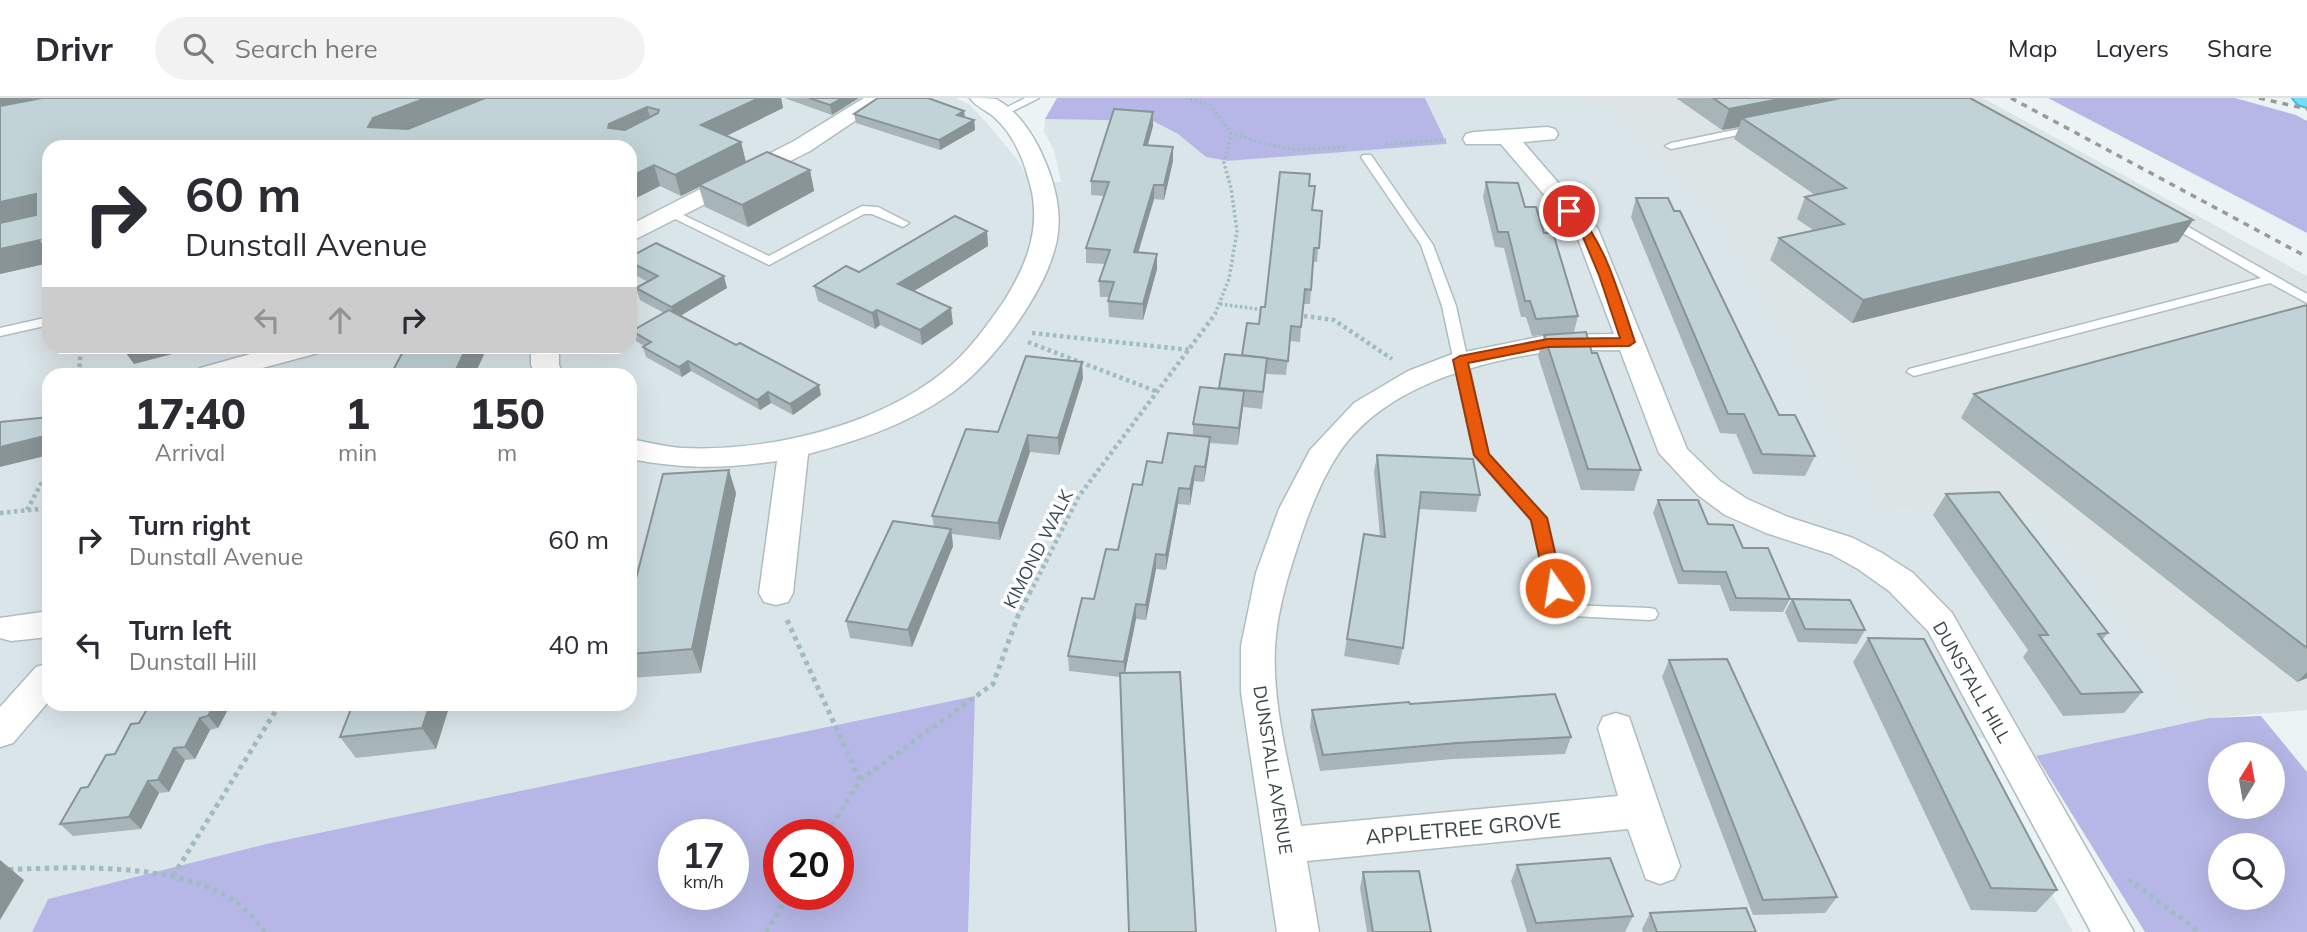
<!DOCTYPE html>
<style>
body{margin:0;font-family:Mulish,sans-serif;background:#f2f2f3;color:#2b2b33;height:100vh;display:flex;flex-direction:column;font-size:26px;white-space:nowrap}
*{box-sizing:border-box;margin:0}
p{font-size:23px;color:#7c7c81}
.icon{flex:none;width:38px;height:38px;fill:none;stroke:currentColor;stroke-width:2;stroke-linecap:round;stroke-linejoin:round}
.map{position:relative;flex:1;overflow:hidden}
.drawer{position:absolute;left:42px;top:270px;width:595px;height:343px;display:flex;flex-direction:column;background:#fff;border-radius:21px;box-shadow:0 7px 28px #0002}
.drawer>*{flex:none}
.top-card{position:absolute;left:42px;top:42px;width:595px;height:214px;border-radius:21px;box-shadow:0 7px 28px #0002;background:#fff;color:#2b2b33;overflow:hidden}
.needle{width:46px;rotate:11deg}
.tools{position:absolute;left:2208px;top:644px;display:grid;gap:14px}
.tools a{display:grid;place-items:center;width:77px;height:77px;border-radius:50%;background:#fff;box-shadow:0 7px 28px #0002;font-size:35px}
.speed{position:absolute;left:658px;top:721px;display:flex;gap:14px;font-size:35px;font-weight:700;text-align:center}
.speed>*{display:grid;place-content:center;width:91px;height:91px;border-radius:50%;background:#fff;box-shadow:0 7px 28px #0002;line-height:1}
.speed small{font-size:18px;font-weight:400}
.speed .limit{border:10px solid #d22;background:#fff;color:#111}
.pin{position:absolute;display:grid;place-items:center;width:60px;height:60px;color:#fff;margin:-30px;border:4px solid #fff;border-radius:50%;box-shadow:0 2px 7px #0007}
.me{position:absolute;width:77px;margin:-38px;rotate:347deg;stroke-linejoin:round;filter:drop-shadow(0 0 5px #0008)}
.turn{display:flex;align-items:center;gap:24px;height:147px;padding:0 28px;font-size:32px}
.turn .icon{width:91px;height:91px;stroke-width:2.5}
.turn b{display:block;font-size:49px;line-height:60px}
.lanes{display:flex;align-items:center;height:66px;padding:0 28px;background:#0003;justify-content:center;gap:35px;direction:ltr}
.lanes .off{opacity:.35}
.eta{display:flex;justify-content:space-evenly;align-items:center;height:119px;text-align:center}
.eta b{font-size:42px;font-weight:800;line-height:49px}
ul{padding:0;list-style:none}
li{display:flex;align-items:center;gap:21px;height:105px;padding:0 28px}
li div{flex:1}
li b{display:block;font-size:26px}
li em{font-style:normal}
header{display:flex;align-items:center;gap:42px;box-sizing:border-box;height:98px;padding:0 35px;background:#fff;border-bottom:2px solid #e1e1e2}
header strong{font-size:33px}
nav{display:flex;gap:38px;margin-inline-start:auto;font-size:24px}
.search{width:490px;height:63px;background:#f2f2f3;display:flex;align-items:center;gap:18px;box-sizing:border-box;padding:0 24px;border-radius:38px;color:#7c7c81;font-size:26px}
.map>svg:first-child{display:block}
.residential{fill:#dae5e9;fill-rule:evenodd}
.industrial{fill:#dde4e5}
.green{fill:#b7b7e7;fill-rule:evenodd}
.lines{fill:none;stroke-linecap:round;stroke-linejoin:round}
.lane-casing{stroke:#afbdc1;stroke-width:3}
.street-casing{stroke:#afbdc1;stroke-width:3}
.highway-casing{stroke:#44bcd7;stroke-width:4}
.path-far2{stroke:#a0bbc2;stroke-width:3.5;stroke-dasharray:2.5 2.5;stroke-linecap:butt}
.path-far1{stroke:#a0bbc2;stroke-width:4.5;stroke-dasharray:3.5 3.5;stroke-linecap:butt}
.path{stroke:#a0bbc2;stroke-width:5;stroke-dasharray:4.5 4.5;stroke-linecap:butt}
.lane{fill:#fff;fill-rule:evenodd}
.street{fill:#fff;fill-rule:evenodd}
.highway{fill:#75dbf7;fill-rule:evenodd}
.rail{stroke:#9a9a9a;stroke-width:3.5;stroke-dasharray:6 6;stroke-linecap:butt}
.wall{fill:#a7b5b9}
.shaded-wall{fill:#889496}
.building{fill:#c2d3d7;stroke:#889496;stroke-width:2;fill-rule:evenodd}
.route{fill:#ea580c;stroke:#983908;stroke-width:2}
.labels{text-anchor:middle;dominant-baseline:central;stroke-width:7;stroke-linejoin:round;paint-order:stroke}
.street-label{font-size:18px;fill:#3a474a;stroke:#fff}
.near-street-label{font-size:21px;fill:#3a474a;stroke:#fff}
</style>
<header>
<strong>Drivr</strong>
<div class="search"><svg class="icon" aria-label="search" viewBox="0 0 24 24"><circle cx="10" cy="10" r="6"/><path d="M15 15l6 6"/></svg>Search here</div>
<nav><a>Map</a><a>Layers</a><a>Share</a></nav>
</header>
<div class="map">
<svg width="2307" height="834" viewBox="0 0 2307 834">
<rect width="100%" height="100%" fill="#ecf3f5"/>
<path class="residential" d="M537,0H955L970,7L993,32L1019,64L1030,84H1061L1054,52L1044,34L1045,21L1153,23L1178,36L1206,59L1228,63L1447,46L1425,0H1593L1617,19L1730,136L1885,413L2040,417L2209,620L2036,658L1961,633L2073,834H968L974,598L266,746L48,801L32,834H0V150L49,139V248H630V49ZM49,276H630V606H49Z"/>
<path class="industrial" d="M1593,0H1983L2307,178V612L2209,620L2040,417L1885,413L1730,136L1617,19Z"/>
<g class="green">
<path d="M1057,0H1425L1447,46L1228,63L1206,59L1178,36L1153,23L1045,21Z"/>
<path d="M2048,0H2235L2296,17L2307,23V135Z"/>
<path d="M975,598L968,834H32L48,801L266,746ZM674,737H733V796H674ZM779,737H838V796H779Z"/>
<path d="M2261,618L2307,674V834H2145L2036,658L2209,620ZM2273,656V709H2221V656ZM2273,747V800H2221V747Z"/>
</g>
<g class="lines">
<g class="lane-casing">
<g id="lane">
<path d="M1025,0H1039L1005,17L996,15Z"/>
<path d="M1758,27L1762,28V32L1671,51L1665,48L1671,45Z"/>
<path d="M1363,57H1371L1433,147L1456,208L1488,356L1547,420L1567,507L1649,510L1655,511L1658,516L1655,521L1649,522L1554,517L1531,422L1474,357L1442,208L1421,147L1361,59Z"/>
<path d="M862,108L878,109L909,125L903,129L872,116H864L769,167L665,116L667,113H675L769,158Z"/>
<path d="M2169,118L2307,196V205L2270,185L1914,278L1907,274L1909,271L2261,180L2165,125L2163,122Z"/>
<path d="M49,219V227L0,238V230Z"/>
</g>
</g>
<g class="street-casing">
<g id="street">
<path d="M864,0H889L810,53L630,144V127L794,43Z"/>
<path d="M970,0C978,0 989,0 996,1C1014,10 1029,31 1038,48C1052,76 1063,109 1057,141C1048,192 992,267 950,296C908,326 857,343 808,356L793,495L788,504L776,507L764,504L759,495L777,363C722,371 685,371 630,361V341C647,344 665,349 682,350C766,354 875,329 942,275C967,256 986,229 1004,203C1029,164 1043,124 1028,79C1022,57 1011,34 994,19C986,12 976,9 970,0Z"/>
<path d="M1547,29L1555,31L1558,36L1555,41L1523,44L1598,131L1687,351L1720,383L1747,401L1788,419L1853,440L1882,455L1913,475L1952,515L2134,834H2091L1928,533L1889,493L1858,471L1831,456L1766,435L1725,417L1698,397L1659,355L1620,252C1596,253 1569,250 1546,254C1472,265 1380,291 1337,358C1322,381 1311,409 1302,435C1290,471 1277,511 1275,549C1272,608 1290,670 1301,728L1618,698L1598,630L1603,619L1616,615L1629,619L1680,768L1674,781L1660,786L1646,781L1628,731L1307,763L1319,834H1277L1241,594V548L1256,475L1279,411L1310,352L1354,305L1408,273L1450,257L1548,237L1614,236L1575,133L1501,46H1466L1463,41L1466,36L1474,34Z"/>
<path d="M279,248H325L322,254L240,276H196L200,270Z"/>
<path d="M531,248H559V267L563,276H535L531,267Z"/>
<path d="M49,513V539L11,543L0,540V520Z"/>
<path d="M49,565V603L13,645L0,649V609L36,569Z"/>
</g>
</g>
<g class="highway-casing">
<path id="highway" d="M2293,0H2307V9L2298,6Z"/>
</g>
<g class="path-far2">
<path d="M1185,0L1210,7L1231,35L1260,44L1294,52L1345,49"/>
<path d="M1385,46L1446,42"/>
<path d="M1220,206L1264,212"/>
<path d="M1215,216L1229,181L1237,133L1231,90L1224,65L1231,35"/>
</g>
<g class="path-far1">
<path d="M1297,217L1334,222L1392,261"/>
<path d="M1032,235L1190,252"/>
<path d="M1028,244L1158,294"/>
<path d="M79,276L81,248"/>
<path d="M27,412L49,371"/>
<path d="M0,415L49,410"/>
<path d="M1033,489L1079,398L1216,215"/>
</g>
<g class="path">
<path d="M787,522L860,682L826,737"/>
<path d="M860,682L993,586L1018,518L1033,488"/>
<path d="M0,772C69,769 177,763 236,804C247,812 256,824 266,834"/>
<path d="M173,778L280,606"/>
<path d="M2128,781L2200,834"/>
<path d="M766,834L789,796"/>
</g>
<use href="#lane" class="lane"/>
<use href="#street" class="street"/>
<use href="#highway" class="highway"/>
<g class="rail">
<path d="M2011,0L2307,159"/>
<path d="M2259,0L2307,11"/>
</g>
</g>
<g class="wall">
<path d="M0,0H484L406,31H408L485,0H781L783,10L726,38L741,44L746,64L767,54L810,72L814,93L748,129L705,109L699,89L681,98L660,88L630,103V49H49V165L0,176Z"/>
<path d="M784,0H859L832,17Z"/>
<path d="M1676,0H1970L2193,122L2178,144L1852,225L1770,162L1779,140L1813,132L1797,121L1805,99L1815,97L1734,41L1739,29L1722,32Z"/>
<path d="M964,13L965,19L974,22L975,32L940,52L856,25L854,16Z"/>
<path d="M1153,28L1148,47L1173,63L1164,102L1154,101L1138,154L1157,156V171L1143,222L1109,219L1108,203L1110,199H1100L1099,183L1105,166L1086,165V150L1104,98L1091,97V83Z"/>
<path d="M1486,84L1525,109L1544,135L1578,218L1574,234L1532,238L1526,219H1521L1504,150L1495,149L1483,99Z"/>
<path d="M1309,88L1312,112L1322,113L1317,164H1313L1310,206H1303L1300,244L1290,243L1286,277L1266,276L1262,311L1243,309L1238,347L1210,345L1209,354L1204,384L1194,383L1190,407L1178,406L1166,472L1156,471L1146,522L1136,521L1125,575L1120,579L1069,573L1068,558L1118,452L1142,387L1162,365L1193,337V326L1242,257L1259,226Z"/>
<path d="M1636,100L1674,113L1779,317L1815,358L1805,378L1753,376L1736,336L1720,335L1631,119Z"/>
<path d="M987,133L988,148L914,193L953,226L922,247L880,227L875,231L818,203L814,188Z"/>
<path d="M630,159L727,190L680,218L821,297L793,317L771,305L760,312L691,273L682,279L646,259L643,249L644,248L636,243L632,233L664,215L640,202L636,190L648,184L630,174Z"/>
<path d="M2307,207V580L2297,584L1961,320L1974,296Z"/>
<path d="M1544,237L1592,255L1641,372L1634,393L1581,392L1538,258Z"/>
<path d="M1083,280L1059,357L1030,354L1000,442L952,436L953,448L912,549L850,540L846,523L934,429L932,418L998,334Z"/>
<path d="M1377,357L1480,397L1476,414L1419,411L1403,550L1399,567L1344,558L1364,436L1380,438L1374,374Z"/>
<path d="M736,395L701,575L630,580V504Z"/>
<path d="M1946,396L2108,535L2102,542L2142,594L2124,615L2063,618L2023,559L2028,552L1933,417Z"/>
<path d="M1658,402L1708,426L1743,450L1790,501L1783,514L1730,513L1720,487L1678,486L1653,415Z"/>
<path d="M1792,501L1865,532L1857,546L1798,544L1785,514Z"/>
<path d="M1868,540L2057,792L2036,814L1971,812L1853,564Z"/>
<path d="M1669,562L1837,799L1825,815L1753,817L1662,579Z"/>
<path d="M231,606L218,630L210,632L195,661L185,662L169,694L159,695L141,731L73,738L60,726L139,625Z"/>
<path d="M450,606L436,651L356,660L340,639Z"/>
<path d="M1410,606L1571,639L1565,656L1453,661L1320,673L1310,629L1312,612Z"/>
<path d="M1517,767L1633,818L1625,834H1527L1511,783Z"/>
<path d="M1363,774L1431,834H1367L1360,790Z"/>
<path d="M1650,815L1756,834H1643L1642,831Z"/>
</g>
<g class="shaded-wall">
<path d="M0,0H70L0,13Z"/>
<path d="M426,0H484L382,41L368,29L373,20Z"/>
<path d="M759,0H781L783,10L706,48L701,27Z"/>
<path d="M842,0H859L832,17L830,7Z"/>
<path d="M1784,0H1879L1742,20L1739,29L1722,32L1729,11Z"/>
<path d="M647,9L653,29L616,47L608,30L609,26Z"/>
<path d="M964,13L965,22L957,17Z"/>
<path d="M1153,14V28L1144,61V47Z"/>
<path d="M974,22L975,32L940,52L939,42Z"/>
<path d="M741,44L746,65L699,87V89L681,98L675,77Z"/>
<path d="M1173,49V63L1164,102V87Z"/>
<path d="M654,67L660,88L630,103V79Z"/>
<path d="M810,72L814,93L748,129L742,107Z"/>
<path d="M1154,87V101L1134,169V154Z"/>
<path d="M36,96L49,115L0,128V104Z"/>
<path d="M2193,122L2178,144L1852,225L1863,202Z"/>
<path d="M987,133L988,148L901,201L898,186Z"/>
<path d="M40,142L49,144V165L0,176V151Z"/>
<path d="M1157,156V171L1143,222V206Z"/>
<path d="M724,178L727,190L675,221L671,209Z"/>
<path d="M951,210L953,226L922,247L920,232Z"/>
<path d="M877,212L880,227L875,231L872,215Z"/>
<path d="M135,248H203L134,266L123,251Z"/>
<path d="M467,248H488L475,276H454Z"/>
<path d="M688,263L691,273L682,279L679,269Z"/>
<path d="M1082,264L1083,280L1059,357L1058,340Z"/>
<path d="M819,287L821,297L793,317L790,306Z"/>
<path d="M1244,293L1243,309L1238,347L1239,330Z"/>
<path d="M768,294L771,305L760,312L757,302Z"/>
<path d="M49,337V357L0,369V349Z"/>
<path d="M1028,337L1030,354L1000,442L998,425Z"/>
<path d="M1210,339L1209,354L1204,384L1205,369Z"/>
<path d="M1195,368L1194,383L1190,407V391Z"/>
<path d="M729,372L736,395L701,575L692,551Z"/>
<path d="M1179,390L1178,406L1166,472V457Z"/>
<path d="M951,431L953,448L912,549L908,532Z"/>
<path d="M1156,456V471L1146,522V507Z"/>
<path d="M1136,506V521L1124,580V564Z"/>
<path d="M2307,574V580L2297,584Z"/>
<path d="M215,606H231L218,630L208,618Z"/>
<path d="M430,606H450L436,651L422,630Z"/>
<path d="M200,620L210,632L195,661L185,649Z"/>
<path d="M174,650L185,662L169,694L158,682Z"/>
<path d="M148,683L159,695L141,731L129,719Z"/>
<path d="M0,762L24,782L0,822Z"/>
</g>
<g class="building">
<path d="M42,0H426L373,20L368,29L408,31L485,0H759L701,27L741,44L675,77L654,67L630,79V49H49V144L39,146L40,142L0,151V125L36,117V96L0,104V8ZM647,9L659,12L658,15L625,32L608,30L609,26Z"/>
<path d="M809,0H842L830,7Z"/>
<path d="M878,0H928L964,13L957,17L974,22L939,42L854,16Z"/>
<path d="M1713,0H1784L1729,11Z"/>
<path d="M1841,0H1970L2193,122L1863,202L1779,140L1844,126L1805,99L1846,90L1742,20Z"/>
<path d="M1114,11L1153,14L1144,47L1173,49L1164,87H1154L1134,154L1157,156L1143,206L1108,203L1114,184L1099,183L1110,152L1086,150L1109,84L1091,83Z"/>
<path d="M767,54L810,72L742,107L699,87Z"/>
<path d="M1280,74L1310,76L1309,88H1315L1312,112L1322,113L1319,150H1314L1311,192L1305,191L1301,229L1291,228L1288,263L1242,257L1247,225L1259,226L1261,209H1265Z"/>
<path d="M1486,84L1518,85L1525,109H1536L1544,135H1553L1578,218L1536,221L1530,203H1525L1508,134H1498Z"/>
<path d="M1636,100H1668L1674,113H1680L1779,317H1795L1815,358L1762,356L1744,316H1728Z"/>
<path d="M955,118L987,133L898,186L951,210L920,232L877,212L872,215L814,188L846,168L859,174Z"/>
<path d="M656,145L724,178L671,209L636,190L658,178L630,164V159Z"/>
<path d="M2307,207V550L1974,296Z"/>
<path d="M669,212L736,247L740,245L819,287L790,306L768,294L757,302L688,263L679,269L643,249L651,244L632,233Z"/>
<path d="M1586,234L1592,255H1597L1641,372L1588,371L1544,237Z"/>
<path d="M123,248H135L123,251Z"/>
<path d="M406,248H467L454,276H391Z"/>
<path d="M1225,256L1267,260L1263,294L1219,290Z"/>
<path d="M1026,258L1082,264L1058,340L1028,337L998,425L932,418L966,331L998,334Z"/>
<path d="M1200,289L1244,293L1239,330L1193,326Z"/>
<path d="M49,319V337L0,349V324Z"/>
<path d="M1168,335L1210,339L1205,369L1195,368L1190,391L1179,390L1166,457L1156,456L1146,507L1136,506L1124,564L1068,558L1082,500L1094,501L1106,451L1118,452L1133,386L1142,387L1147,363L1162,365Z"/>
<path d="M1377,357L1473,361L1480,397L1421,394L1403,550L1347,541L1364,436L1385,439Z"/>
<path d="M729,372L692,551L630,556V504L663,376Z"/>
<path d="M1999,394L2108,535L2098,536L2142,594L2081,596L2039,537H2048L1946,396Z"/>
<path d="M1658,402H1698L1708,426L1733,427L1743,450H1768L1790,501L1736,500L1726,474L1683,473Z"/>
<path d="M893,423L951,431L908,532L846,523Z"/>
<path d="M1792,501L1850,502L1865,532L1805,531Z"/>
<path d="M1868,540L1924,541L2057,792L1991,790Z"/>
<path d="M1727,561L1837,799L1763,802L1669,562Z"/>
<path d="M1180,574L1196,834H1129L1120,575Z"/>
<path d="M1555,596L1571,639L1457,645L1323,657L1312,612L1409,604L1410,606Z"/>
<path d="M150,606H215L208,618L200,620L185,649L174,650L158,682L148,683L129,719L60,726L81,690L88,689L106,657L115,656L131,626L139,625Z"/>
<path d="M353,606H430L422,630L340,639Z"/>
<path d="M1610,760L1633,818L1536,825L1517,767Z"/>
<path d="M1419,773L1431,834H1373L1363,774Z"/>
<path d="M1746,810L1756,834H1657L1650,815Z"/>
</g>
<path class="route" d="M1569,109L1574,111C1607,147 1619,197 1635,244L1629,248L1548,249L1468,265L1489,356L1547,420L1563,490L1555,496L1546,490L1531,422L1474,357L1453,262L1460,258L1548,241L1620,240L1599,177L1580,132L1563,113Z"/>
<g class="labels">
<g class="street-label">
<text transform="translate(1038 451) rotate(-63)">KIMOND WALK</text>
<text transform="translate(1972 584) rotate(60)">DUNSTALL HILL</text>
<text transform="translate(1273 672) rotate(81)">DUNSTALL AVENUE</text>
</g>
<g class="near-street-label">
<text transform="translate(1463 730) rotate(-5)">APPLETREE GROVE</text>
</g>
</g>
</svg>
<div class="tools">
<a><svg class="needle" viewBox="-14 -14 28 28"><path d="M0-13l5 13h-10z" fill="#e53935"/><path d="M0 13l5-13h-10z" fill="#7c7c81"/></svg></a>
<a><svg class="icon" aria-label="search" viewBox="0 0 24 24"><circle cx="10" cy="10" r="6"/><path d="M15 15l6 6"/></svg></a>
</div>
<div class="speed"><div>17<small>km/h</small></div><div class="limit">20</div></div>
<div class="pin" style="left:1569px;top:113px;background:#d93025"><svg class="icon" aria-label="arrive" viewBox="0 0 24 24"><path d="M6 21V4h12l-3 4 3 4H6"/></svg></div>
<svg class="me" style="left:1555px;top:490px" viewBox="-20 -20 40 40"><circle r="17" fill="#ea580c" stroke="#fff" stroke-width="3"/><path d="M0-11L8 9 0 5-8 9z" fill="#fff"/></svg>
<div class="top-card">
<div class="turn"><svg class="icon" aria-label="right" viewBox="0 0 24 24"><path d="M7 20v-9h11M14 6l5 5-5 5"/></svg><div><b>60 m</b>Dunstall Avenue</div></div>
<div class="lanes"><svg class="icon off" aria-label="left" viewBox="0 0 24 24"><path d="M17 20v-9H6M10 6l-5 5 5 5"/></svg><svg class="icon off" aria-label="ahead" viewBox="0 0 24 24"><path d="M12 20V5M6 11l6-6 6 6"/></svg><svg class="icon" aria-label="right" viewBox="0 0 24 24"><path d="M7 20v-9h11M14 6l5 5-5 5"/></svg></div>
</div>
<section class="drawer">
<div class="eta">
<div><b>17:40</b><p>Arrival</p></div>
<div><b>1</b><p>min</p></div>
<div><b>150</b><p>m</p></div>
</div>
<ul>
<li><svg class="icon" aria-label="right" viewBox="0 0 24 24"><path d="M7 20v-9h11M14 6l5 5-5 5"/></svg><div><b>Turn right</b><p>Dunstall Avenue</p></div><em>60 m</em></li>
<li><svg class="icon" aria-label="left" viewBox="0 0 24 24"><path d="M17 20v-9H6M10 6l-5 5 5 5"/></svg><div><b>Turn left</b><p>Dunstall Hill</p></div><em>40 m</em></li>
</ul>
</section>
</div>
